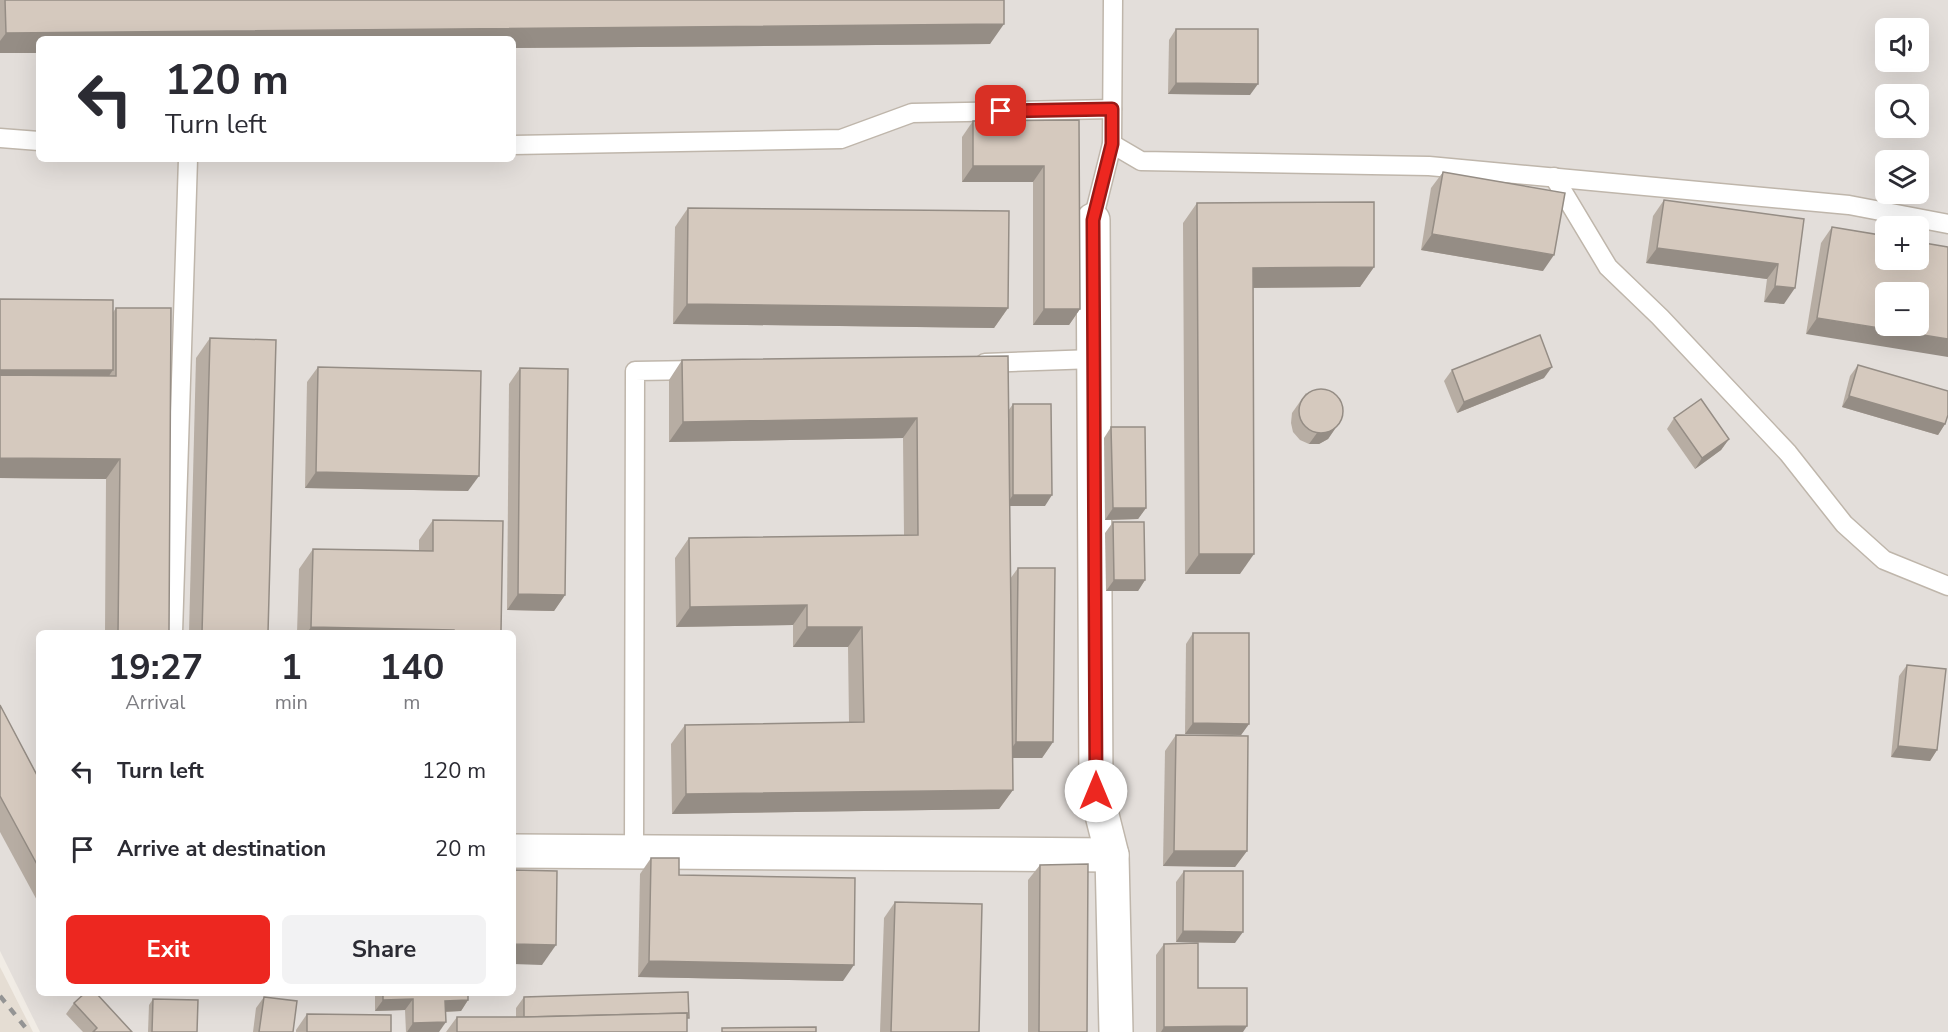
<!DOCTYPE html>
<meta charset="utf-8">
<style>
body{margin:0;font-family:"Nunito Sans",sans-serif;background:#f2f2f3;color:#2b2b33;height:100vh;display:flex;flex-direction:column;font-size:22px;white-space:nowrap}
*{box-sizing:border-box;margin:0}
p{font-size:20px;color:#7c7c81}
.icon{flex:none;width:33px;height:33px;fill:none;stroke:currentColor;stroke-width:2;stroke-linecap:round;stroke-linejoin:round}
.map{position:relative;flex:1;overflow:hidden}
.drawer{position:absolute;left:36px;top:630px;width:480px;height:366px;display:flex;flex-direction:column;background:#fff;border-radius:9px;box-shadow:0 6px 24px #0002}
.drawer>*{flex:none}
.banner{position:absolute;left:36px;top:36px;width:480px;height:126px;border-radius:9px;box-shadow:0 6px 24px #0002;background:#fff;color:#2b2b33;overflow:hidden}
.tools{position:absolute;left:1875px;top:18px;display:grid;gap:12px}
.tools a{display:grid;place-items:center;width:54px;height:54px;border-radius:9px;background:#fff;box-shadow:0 6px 24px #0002;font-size:30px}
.pin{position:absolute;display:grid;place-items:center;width:51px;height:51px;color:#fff;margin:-26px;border-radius:12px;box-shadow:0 3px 9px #0006}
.me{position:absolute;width:66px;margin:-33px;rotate:0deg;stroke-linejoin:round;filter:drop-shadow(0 0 4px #0008)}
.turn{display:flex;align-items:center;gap:21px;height:126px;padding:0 30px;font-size:27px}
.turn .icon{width:78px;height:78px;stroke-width:2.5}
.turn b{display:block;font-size:42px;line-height:51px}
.eta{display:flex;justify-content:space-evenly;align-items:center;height:102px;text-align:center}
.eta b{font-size:36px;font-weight:700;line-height:42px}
.action{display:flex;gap:12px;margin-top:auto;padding:12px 30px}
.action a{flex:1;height:69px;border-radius:9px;background:#ed2720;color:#fff;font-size:24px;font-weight:700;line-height:69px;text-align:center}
.action a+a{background:#f2f2f3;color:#2b2b33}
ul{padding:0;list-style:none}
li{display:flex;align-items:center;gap:18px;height:78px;padding:0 30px}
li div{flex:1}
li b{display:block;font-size:22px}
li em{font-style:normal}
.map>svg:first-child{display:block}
.residential{fill:#e5ddd3}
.industrial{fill:#e3deda;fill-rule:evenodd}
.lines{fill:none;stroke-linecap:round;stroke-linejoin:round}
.lane-casing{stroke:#bfb6ab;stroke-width:21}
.street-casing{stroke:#bfb6ab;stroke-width:36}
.lane{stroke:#fff;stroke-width:18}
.street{stroke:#fff;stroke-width:33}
.rail{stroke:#949494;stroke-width:4.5;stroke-dasharray:8 8;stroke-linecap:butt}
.wall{fill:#b7ada3}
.shaded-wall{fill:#958d85}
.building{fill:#d5c9be;stroke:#958d85;stroke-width:1.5;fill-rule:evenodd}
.route-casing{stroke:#9a1915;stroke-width:15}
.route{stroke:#ed2720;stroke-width:10}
</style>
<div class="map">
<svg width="1948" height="1032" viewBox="0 0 1948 1032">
<rect width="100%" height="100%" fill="#f1ece5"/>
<path class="residential" d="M0,967L33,1032H0Z"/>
<path class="industrial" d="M0,0H1948V1032H40L0,951ZM1886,28H1918V62H1886ZM39,39H513V159H39ZM1886,94H1918V128H1886ZM1886,160H1918V194H1886ZM1886,226H1918V260H1886ZM1886,292H1918V326H1886ZM39,633H513V993H39Z"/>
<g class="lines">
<g class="lane-casing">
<g id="lane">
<path d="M0,138L39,141"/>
<path d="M1112,144L1141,161L1429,166L1849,205L1948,224"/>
<path d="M513,145L841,139L912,113L1112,109"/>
<path d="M1554,177L1608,267L1660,317L1788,453L1844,524L1884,560L1948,586"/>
<path d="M1093,220L1112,144L1113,0"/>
<path d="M985,363L1094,359"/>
<path d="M173,633L188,159"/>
<path d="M634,851L635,371L699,370"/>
</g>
</g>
<g class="street-casing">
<g id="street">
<path d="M1093,220L1096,791L1112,855L1116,1032"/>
<path d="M513,851L1112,855"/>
</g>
</g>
<use href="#lane" class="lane"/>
<use href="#street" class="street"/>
<path class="rail" d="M0,996L29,1032"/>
</g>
<g class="wall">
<path d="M0,0H1004L990,44L513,48V39H39V53H0Z"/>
<path d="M1176,29L1250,95L1168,94L1169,40Z"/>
<path d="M1079,120L1080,309L1069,325H1033V182H962V137L973,121Z"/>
<path d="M1443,172L1543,271L1421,250L1431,188Z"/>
<path d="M1664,200L1804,219L1784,304L1764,302L1767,279L1646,263L1653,216Z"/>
<path d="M1197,203L1374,267L1360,287L1253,288L1240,574H1185L1183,223Z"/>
<path d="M688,208L1008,308L994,328L673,324L675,227Z"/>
<path d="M1832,227L1948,247L1806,334L1821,243Z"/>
<path d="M116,308L169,633H105L106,479L0,478Z"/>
<path d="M210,338L268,633H189L196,358Z"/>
<path d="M682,360L1008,411L1013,404L1045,506H1009L1010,579L1018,568L1053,742L1042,758H1013V790L999,809L672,814L671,744L685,725L849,722L848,647H793V625L676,627L675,558L689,538L904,535L903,438L669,442V380Z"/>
<path d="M1858,365L1945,424L1938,435L1842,407L1850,376Z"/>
<path d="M318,367L468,491L305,488L307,382Z"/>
<path d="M520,368L565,595L554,611L507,610L509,384Z"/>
<path d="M1452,370L1544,378L1457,413L1444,381Z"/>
<path d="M1306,393L1341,420L1328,439L1319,444H1309L1300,440L1293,432L1291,423L1292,413Z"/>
<path d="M1674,418L1729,439L1721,450L1695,469L1667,429Z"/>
<path d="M1111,427L1146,508L1138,519L1105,520L1104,438Z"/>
<path d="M433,520L500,633H297L299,569L313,549L419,550V540Z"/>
<path d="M1113,522L1145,580L1138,591H1106L1105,533Z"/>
<path d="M1193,633L1249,724L1241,735L1185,734L1186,644Z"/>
<path d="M1907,665L1937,750L1930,761L1891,757L1899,676Z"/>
<path d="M0,705L39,779V904L0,832Z"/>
<path d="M1176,735L1247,851L1235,867L1163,866L1165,751Z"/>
<path d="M651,858L679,875L843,981L638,977L640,874Z"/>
<path d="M1040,865L1087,1032H1028V880Z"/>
<path d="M1184,871L1235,943L1176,942V882Z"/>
<path d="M895,902L979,1032H880L884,918Z"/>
<path d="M1164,944L1198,988L1243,1032H1156V955Z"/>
<path d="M375,993H468V1000L461,1011L446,1012L439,1032H406L405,1010L375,1011Z"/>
<path d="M264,997L293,1032H253L256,1008Z"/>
<path d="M524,997L687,1020V1032H446L457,1017H516V1008Z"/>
<path d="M153,999L197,1032H148L149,1005Z"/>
<path d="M74,1003L132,1032H83L66,1014Z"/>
<path d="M307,1014L391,1032H296V1030Z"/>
</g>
<g class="shaded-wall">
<path d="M1004,24L990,44L513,48V39H39V53H0V41L6,33Z"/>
<path d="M1176,83L1258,84L1250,95L1168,94Z"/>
<path d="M973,166H1044L1033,182H962Z"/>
<path d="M1432,234L1554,255L1543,271L1421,250Z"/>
<path d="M1657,248L1778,264L1767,279L1646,263Z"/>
<path d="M1374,267L1360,287L1239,288L1253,268Z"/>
<path d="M1775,286L1795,288L1784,304L1764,302Z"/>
<path d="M687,304L1008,308L994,328L673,324Z"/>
<path d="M1044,309H1080L1069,325H1033Z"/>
<path d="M1817,318L1948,339V357L1806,334Z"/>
<path d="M1552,367L1544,378L1457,413L1464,402Z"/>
<path d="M0,370H113L102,386H0Z"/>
<path d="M1849,396L1945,424L1938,435L1842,407Z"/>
<path d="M917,418L903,438L669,442L683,422Z"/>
<path d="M1341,420L1328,439L1319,444H1309L1317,433Z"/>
<path d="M1729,439L1721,450L1695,469L1702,458Z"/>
<path d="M0,458L120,459L106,479L0,478Z"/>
<path d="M316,472L479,476L468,491L305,488Z"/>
<path d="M1013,495H1052L1045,506H1005Z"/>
<path d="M1113,508H1146L1138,519L1105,520Z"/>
<path d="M1199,554H1254L1240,574H1185Z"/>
<path d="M1114,580H1145L1138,591H1106Z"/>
<path d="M518,594L565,595L554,611L507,610Z"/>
<path d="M807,605L793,625L676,627L690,607Z"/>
<path d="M311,627L454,630L451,633H307Z"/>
<path d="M807,627H862L848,647H793Z"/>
<path d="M488,631H501L500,633H487Z"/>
<path d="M1193,723L1249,724L1241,735L1185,734Z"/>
<path d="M1016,742H1053L1042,758H1005Z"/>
<path d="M1898,746L1937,750L1930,761L1891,757Z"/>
<path d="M1013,790L999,809L672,814L686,794Z"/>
<path d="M1174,851H1247L1235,867L1163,866Z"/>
<path d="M1183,931L1243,932L1235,943L1176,942Z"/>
<path d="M513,944L556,945L542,965L513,964Z"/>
<path d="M649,961L854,965L843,981L638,977Z"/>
<path d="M413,999L405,1010L375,1011L383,1000Z"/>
<path d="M468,1000L461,1011L437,1012L445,1001Z"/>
<path d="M446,1022L439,1032H407L413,1023Z"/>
<path d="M1247,1026L1243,1032H1161L1164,1027Z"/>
</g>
<g class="building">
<path d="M5,0H1004V24L6,33Z"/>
<path d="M1176,29H1258V84L1176,83Z"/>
<path d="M1079,120L1080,309H1044V166H973V121Z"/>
<path d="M1443,172L1565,193L1554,255L1432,234Z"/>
<path d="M1664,200L1804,219L1795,288L1775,286L1778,264L1657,248Z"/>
<path d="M1374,202V267L1253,268L1254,554H1199L1197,203Z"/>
<path d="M688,208L1009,211L1008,308L687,304Z"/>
<path d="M1832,227L1886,236V260H1918V242L1948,247V339L1817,318ZM1886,292H1918V326H1886Z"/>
<path d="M0,299L113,300V370H0Z"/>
<path d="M116,308H171L169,633H118L120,459L0,458V375L116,376Z"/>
<path d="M1540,335L1552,367L1464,402L1452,370Z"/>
<path d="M210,338L276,340L268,633H202Z"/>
<path d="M1008,356L1013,790L686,794L685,725L864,722L862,627H807V605L690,607L689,538L918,535L917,418L683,422L682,360Z"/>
<path d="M1858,365L1948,391V415L1945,424L1849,396Z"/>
<path d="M318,367L481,371L479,476L316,472Z"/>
<path d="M520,368L568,369L565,595L518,594Z"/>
<circle cx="1321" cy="411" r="22"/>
<path d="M1701,399L1729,439L1702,458L1674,418Z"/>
<path d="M1013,404H1051L1052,495H1013Z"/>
<path d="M1111,427H1145L1146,508H1113Z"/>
<path d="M433,520L503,521L501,631H488V633H454V630L311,627L313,549L433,551Z"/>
<path d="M1113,522H1144L1145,580H1114Z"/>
<path d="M1018,568H1055L1053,742H1016Z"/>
<path d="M1193,633H1249V724L1193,723Z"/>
<path d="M1907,665L1946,669L1937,750L1898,746Z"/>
<path d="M0,705L39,779V868L0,796Z"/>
<path d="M1176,735L1248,736L1247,851H1174Z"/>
<path d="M651,858H679V875L855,878L854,965L649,961Z"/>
<path d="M1088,864L1087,1032H1039L1040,865Z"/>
<path d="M513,870L557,871L556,945L513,944Z"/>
<path d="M1184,871H1243V932L1183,931Z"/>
<path d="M895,902L982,904L979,1032H891Z"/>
<path d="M1198,943V988H1247V1026L1164,1027V944Z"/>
<path d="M688,992L689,1018H687V1013L524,1017V997Z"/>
<path d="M85,993H96L132,1032H93L97,1028L74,1003Z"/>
<path d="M383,993H468V1000L445,1001L446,1022L413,1023V999L383,1000Z"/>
<path d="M264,997L297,1001L293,1032H259Z"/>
<path d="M153,999L198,1000L197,1032H152Z"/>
<path d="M687,1013V1032H457V1017H527Z"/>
<path d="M307,1014L391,1015V1032H307Z"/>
<path d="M816,1027V1032H722V1028Z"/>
</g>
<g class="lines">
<g class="route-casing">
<path id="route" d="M1001,111L1112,109V144L1093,220L1096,791"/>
</g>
<use href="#route" class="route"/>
</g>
</svg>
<div class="tools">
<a><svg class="icon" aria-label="sound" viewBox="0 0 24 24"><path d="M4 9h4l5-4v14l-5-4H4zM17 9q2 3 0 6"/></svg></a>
<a><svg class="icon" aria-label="search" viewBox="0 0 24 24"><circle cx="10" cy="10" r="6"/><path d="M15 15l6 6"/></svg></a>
<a><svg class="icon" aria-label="layers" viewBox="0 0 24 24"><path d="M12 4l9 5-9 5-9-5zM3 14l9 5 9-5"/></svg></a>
<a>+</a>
<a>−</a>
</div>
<div class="pin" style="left:1001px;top:111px;background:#d93025"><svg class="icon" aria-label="arrive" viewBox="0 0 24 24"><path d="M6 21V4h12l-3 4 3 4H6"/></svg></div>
<svg class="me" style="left:1096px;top:791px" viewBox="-20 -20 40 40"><circle r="19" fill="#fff"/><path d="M0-13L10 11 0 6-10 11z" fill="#ed2720"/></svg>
<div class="banner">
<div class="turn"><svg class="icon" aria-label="left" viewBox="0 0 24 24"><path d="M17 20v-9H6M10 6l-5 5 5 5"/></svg><div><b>120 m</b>Turn left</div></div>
</div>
<section class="drawer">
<div class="eta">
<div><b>19:27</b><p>Arrival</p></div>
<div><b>1</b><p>min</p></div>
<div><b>140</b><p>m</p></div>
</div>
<ul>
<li><svg class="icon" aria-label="left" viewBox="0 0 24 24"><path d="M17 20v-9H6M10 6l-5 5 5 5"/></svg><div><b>Turn left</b></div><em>120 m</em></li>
<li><svg class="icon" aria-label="arrive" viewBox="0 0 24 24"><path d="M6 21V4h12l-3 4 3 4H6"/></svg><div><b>Arrive at destination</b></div><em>20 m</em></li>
</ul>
<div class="action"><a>Exit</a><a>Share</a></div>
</section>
</div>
